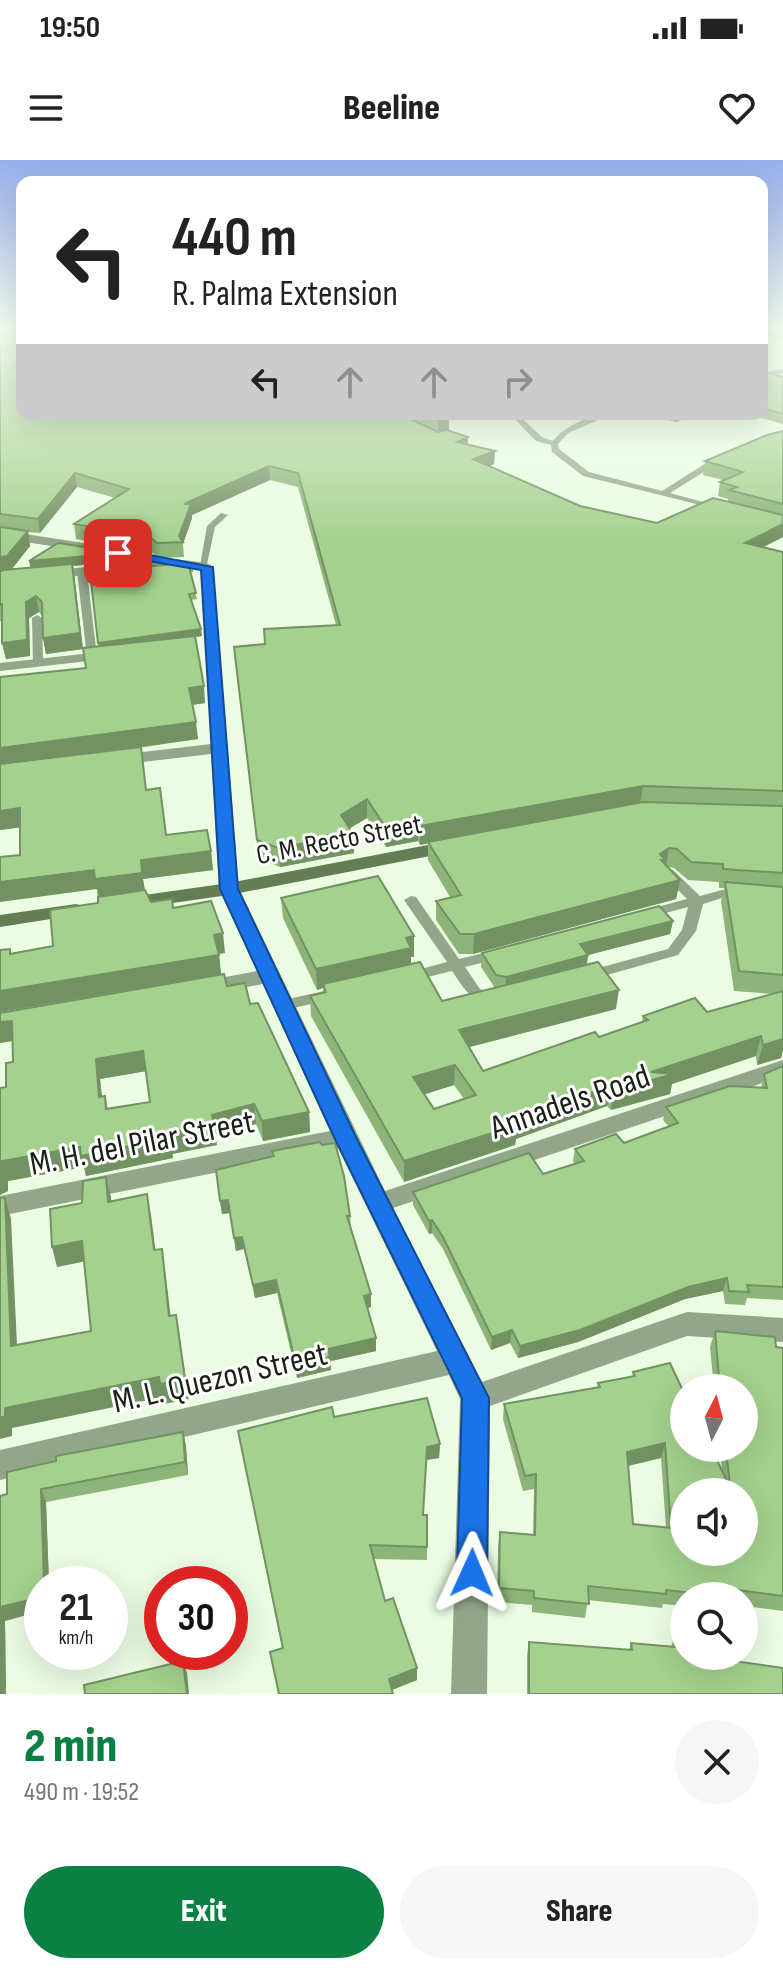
<!DOCTYPE html>
<meta charset="utf-8">
<style>
body{margin:0;font-family:"Sofia Sans Condensed",sans-serif;background:#f6f6f6;color:#222;height:100vh;display:flex;flex-direction:column;font-size:30px;white-space:nowrap}
*{box-sizing:border-box;margin:0}
p{font-size:26px;color:#767676}
.icon{flex:none;width:44px;height:44px;fill:none;stroke:currentColor;stroke-width:2;stroke-linecap:round;stroke-linejoin:round}
.map{position:relative;height:1534px;overflow:hidden}
.sheet{display:flex;flex-direction:column;background:#fff;flex:1}
.sheet>*{flex:none}
.hud{position:absolute;left:16px;top:16px;width:752px;height:244px;border-radius:16px;box-shadow:0 8px 32px #0002;background:#fff;color:#222;overflow:hidden}
.needle{width:52px;rotate:6deg}
.controls{position:absolute;left:670px;top:1214px;display:grid;gap:16px}
.controls a{display:grid;place-items:center;width:88px;height:88px;border-radius:50%;background:#fff;box-shadow:0 8px 32px #0002;font-size:40px}
.speed{position:absolute;left:24px;top:1406px;display:flex;gap:16px;font-size:40px;font-weight:700;text-align:center}
.speed>*{display:grid;place-content:center;width:104px;height:104px;border-radius:50%;background:#fff;box-shadow:0 8px 32px #0002;line-height:1}
.speed small{font-size:20px;font-weight:400}
.speed .limit{border:12px solid #d22;background:#fff;color:#111}
.pin{position:absolute;display:grid;place-items:center;width:68px;height:68px;color:#fff;margin:-34px;border-radius:16px;box-shadow:0 4px 12px #0006}
.me{position:absolute;width:88px;margin:-44px;rotate:1deg;stroke-linejoin:round;filter:drop-shadow(0 0 6px #0008)}
.turn{display:flex;align-items:center;gap:28px;height:168px;padding:0 24px;font-size:36px}
.turn .icon{width:104px;height:104px;stroke-width:2.5}
.turn b{display:block;font-size:56px;line-height:68px}
.lanes{display:flex;align-items:center;height:76px;padding:0 24px;background:#0003;justify-content:center;gap:40px;direction:ltr}
.lanes .off{opacity:.35}
.round{display:grid;place-items:center;flex:none;width:84px;height:84px;border-radius:42px;background:#f6f6f6}
.head{display:flex;align-items:center;justify-content:space-between;height:136px;padding:0 24px}
h1{font-size:48px;font-weight:800;line-height:60px;color:#0b8043}
.primary-button{display:flex;gap:16px;margin-top:auto;padding:16px 24px}
.primary-button a{flex:1;height:92px;border-radius:48px;background:#0b8043;color:#fff;font-size:32px;font-weight:800;line-height:92px;text-align:center}
.primary-button a+a{background:#f6f6f6;color:#222}
.status{display:flex;justify-content:space-between;align-items:center;height:56px;padding:0 40px;background:#fff;direction:ltr}
.status svg{height:22px;fill:currentColor}
header{display:flex;justify-content:space-between;align-items:center;height:104px;padding:0 24px;background:#fff;font-size:36px;font-weight:800}
.map>svg:first-child{display:block}
.lines{fill:none;stroke-linecap:round;stroke-linejoin:round}
.lane{fill:#92a689;fill-rule:evenodd}
.street{fill:#92a689;fill-rule:evenodd}
.secondary{fill:#637e55;fill-rule:evenodd}
.wall{fill:#8db479;fill-rule:evenodd}
.shaded-wall{fill:#739263}
.building{fill:#a4d18d;stroke:#739263;stroke-width:2;fill-rule:evenodd}
.route{fill:#1a73e8;stroke:#114b97;stroke-width:2}
.labels{text-anchor:middle;dominant-baseline:central;stroke-width:6;stroke-linejoin:round;paint-order:stroke}
.street-label{font-size:28px;fill:#1a2017;stroke:#fff}
.near-street-label{font-size:34px;fill:#1a2017;stroke:#fff}
</style>
<div class="status"><b>19:50</b><svg viewBox="0 0 49 12"><path d="M0 12V9h3v3zM5 12V6h3v6zM10 12V3h3v9zM15 12V0h3v12zM26 1h20v11H26zM47 4h2v5h-2z"/></svg></div>
<header><svg class="icon" aria-label="menu" viewBox="0 0 24 24"><path d="M4 6h16M4 12h16M4 18h16"/></svg>Beeline<svg class="icon" aria-label="heart" viewBox="0 0 24 24"><path d="M12 20l-8-8c-3-5 5-10 8-4 3-6 11-1 8 4z"/></svg></header>
<div class="map">
<svg width="783" height="1534" viewBox="0 0 783 1534">
<rect width="100%" height="100%" fill="#ebfce2"/>
<g class="lines">
<g class="lane">
<path d="M762,170L783,175V179L762,174Z"/>
<path d="M783,209V213L762,217V213Z"/>
<path d="M510,254H517L542,277L553,281C566,265 591,254 612,254L568,273L558,284L559,289L589,312L662,331L717,296H723V300L670,333L725,348L721,350L583,316L552,292L551,285L536,281Z"/>
<path d="M221,353L228,355L215,367L207,404L200,406L207,366Z"/>
<path d="M82,409L87,412L97,497L92,500L87,497L77,412Z"/>
<path d="M37,455L42,458L43,503L38,506L33,503L32,458Z"/>
<path d="M668,709L673,710L700,736L722,730L744,733L746,736L739,740L722,738L703,744L696,771L678,795L589,820L584,818L582,815L584,812L668,789L682,770L688,747L647,758L640,754L642,751L687,739L661,713Z"/>
<path d="M411,736L416,737L459,799L500,789L505,791L507,794L505,797L465,807L480,829L496,835L498,839L496,843C473,846 464,828 452,811L407,822L402,820L400,817L402,814L447,802L404,740Z"/>
<path d="M329,830L334,831L336,835L334,839L284,850L279,849L276,845L279,841Z"/>
</g>
<g class="street">
<path d="M0,370L115,388L121,392L115,396L0,378Z"/>
<path d="M175,399L207,403L213,407L239,729L385,1031L783,900V916L393,1048L482,1222L687,1152L783,1158V1182L687,1176L490,1246L487,1534H451L460,1239L449,1215L0,1320V1290L437,1191L338,988L0,1056V1036L330,971L263,824L199,836L188,829L199,822L257,811L219,729L211,594L117,605L109,600L117,595L211,584L201,410L175,407L0,423V415Z"/>
<path d="M110,491L117,495L115,498L0,511V503Z"/>
</g>
<g class="secondary">
<path d="M454,680L463,686L461,690L229,735L123,750L113,744L123,738L229,723Z"/>
<path d="M76,744L83,746L86,750L83,754L0,767V755Z"/>
</g>
</g>
<g class="wall">
<path d="M0,169H22V254H443L449,270H448L468,277L467,284L495,291L494,304L489,306L580,346L657,363L728,341V339L718,336L720,322L723,320L703,315L705,301L783,271V377L763,387L783,392V890L781,898L757,905L756,896L672,924L670,934L611,950L607,946L516,979L515,985L404,1022L311,856L310,836L323,833V828L317,830L283,758L281,738L414,776V797H411V804L442,841L495,828L481,807L482,793L673,761L670,774L588,795L587,805L616,849L469,887L483,911L599,877L642,862L643,856L707,852L773,834L734,831L721,741L724,728H719V722L688,720L674,708L668,707L680,720L676,739L473,794H459L436,760V741L450,737L428,700V683L420,685L418,681L386,687L367,658L350,668L354,693L280,707L259,699L236,504L265,484L336,465L298,327L270,320L192,355V358L183,384L184,397L159,398L150,391L76,379L74,364L115,338L77,327L40,373L28,372L30,386L12,409L30,408L123,393L124,401L73,406L83,489L46,494L43,478L42,456L39,452L29,458L30,496L6,499L2,483V461H0ZM454,925L464,939L434,949L424,934Z"/>
<path d="M762,211L783,217V264L747,254H762Z"/>
<path d="M647,254H701L675,262Z"/>
<path d="M193,406V412L190,413L197,439L191,440L202,476L195,477L205,543L192,545L198,579L138,588L146,630L166,675L211,691L213,710L143,719L145,731L151,742L173,748L225,793L219,794L221,814L0,852V790L10,789L11,793L53,786L98,743L97,729L20,695V667L0,670V517L86,508L99,487Z"/>
<path d="M227,826L250,844L309,952L310,972L263,981L256,964L215,975L217,985L172,994L173,998L86,1016L84,1007L8,1021V1031L0,1035V928L6,927L13,902L12,881L0,883V853ZM146,911L150,942L108,949L105,936L102,937L100,919Z"/>
<path d="M783,906V1140L747,1138L745,1145L725,1144L723,1131L685,1139L578,1182L518,1198L510,1183L491,1190L443,1089L432,1073L429,1074L413,1045V1032L543,1014L575,1004L573,1001L575,989L624,983L669,967L663,960L666,947L761,928L764,914Z"/>
<path d="M272,991L350,1056L351,1067L371,1134V1147L367,1148L376,1191L331,1201V1210L297,1218L277,1133L255,1138L244,1089L236,1091L230,1053L222,1054L216,1010L272,996Z"/>
<path d="M715,1171L783,1188V1451L744,1446V1436H684V1446L663,1444L662,1448L588,1440L585,1458L532,1452V1445L497,1442L498,1386L500,1372L533,1375L534,1329L523,1331L503,1259L504,1244L597,1228L598,1223L632,1217L633,1212L722,1311L720,1288H744V1228H714L710,1187ZM661,1298L666,1367L633,1364L628,1306Z"/>
<path d="M334,1257L440,1284L439,1298L426,1300L423,1355H427V1400L373,1399L385,1441L417,1508V1520L392,1530L393,1534H278L270,1492L282,1488L238,1271Z"/>
<path d="M183,1272L186,1286L188,1315L46,1342L49,1424H42L5,1461L6,1534H0L7,1334Z"/>
<path d="M675,1474L712,1498L783,1534H527V1495L529,1482L629,1490L631,1483L671,1487Z"/>
</g>
<g class="shaded-wall">
<path d="M676,254H701L675,262Z"/>
<path d="M449,257V270L438,272V259Z"/>
<path d="M468,277L467,290L457,282Z"/>
<path d="M495,291L494,304L472,313L473,299Z"/>
<path d="M269,306L270,320L192,355V358L183,384L179,376L184,344Z"/>
<path d="M75,313L77,327L40,373L38,359Z"/>
<path d="M783,364V377L742,398L745,383Z"/>
<path d="M28,371L30,386L10,411L0,413V397Z"/>
<path d="M123,393L124,401L73,406L83,489L46,494L43,478L80,473L31,409L29,401Z"/>
<path d="M36,436L39,452L29,458L30,496L6,499L2,483L26,442Z"/>
<path d="M201,469L202,476L99,489L98,483Z"/>
<path d="M204,526L205,543L191,545L189,528Z"/>
<path d="M196,562L198,579L0,606V588Z"/>
<path d="M643,626L640,644L420,685V666Z"/>
<path d="M367,639V658L342,673L341,655Z"/>
<path d="M20,648L24,667L0,670V651Z"/>
<path d="M418,662V681L386,687V668Z"/>
<path d="M353,674L354,693L280,707L278,688Z"/>
<path d="M669,688L666,706L664,708L665,700L660,694Z"/>
<path d="M211,691L213,710L143,719L141,700Z"/>
<path d="M94,710L142,713L145,732L99,738L97,729L0,742V722Z"/>
<path d="M680,720L676,739L473,794L474,774Z"/>
<path d="M673,761L670,774L588,795L586,809L505,831L506,817L580,784Z"/>
<path d="M223,773L225,793L217,794L214,775Z"/>
<path d="M414,776V797H411V808L323,824V828L317,830L316,809Z"/>
<path d="M219,795L221,814L0,852V831Z"/>
<path d="M619,830L616,849L458,890L459,870Z"/>
<path d="M12,861L17,880L0,883V862Z"/>
<path d="M761,876L756,896L672,924L670,934L611,950L614,930L651,912Z"/>
<path d="M783,879V890L781,898L757,905L763,885Z"/>
<path d="M143,891L147,911L100,919L104,957L99,937L96,899Z"/>
<path d="M455,905L454,925L413,938V917Z"/>
<path d="M611,926L607,946L516,979L515,985L404,1022V1001L514,960Z"/>
<path d="M254,944L256,964L215,975L217,985L172,994L169,973L212,955Z"/>
<path d="M309,952L310,972L263,981L262,961Z"/>
<path d="M170,978L173,998L86,1016L84,1007L8,1021V1031L0,1035V1012L2,1001L80,987Z"/>
<path d="M106,1017L111,1037L113,1062L108,1042Z"/>
<path d="M147,1034L151,1055L158,1110L154,1090Z"/>
<path d="M5,1038L11,1059L18,1206L11,1186Z"/>
<path d="M228,1040L230,1053L222,1054L220,1041Z"/>
<path d="M432,1060V1073L429,1074V1061Z"/>
<path d="M242,1077L244,1089L236,1091L234,1078Z"/>
<path d="M82,1081L87,1101L57,1107L52,1087Z"/>
<path d="M162,1089L165,1109L173,1176L169,1156Z"/>
<path d="M727,1118L723,1131L685,1139L578,1182L518,1198L520,1186L688,1127Z"/>
<path d="M276,1120L277,1133L255,1138L253,1125Z"/>
<path d="M371,1134V1147L364,1149V1136Z"/>
<path d="M176,1155L189,1239L164,1244L163,1237L12,1268V1276L0,1279V1258L5,1248Z"/>
<path d="M512,1170L510,1183L491,1190L492,1177Z"/>
<path d="M376,1178V1191L331,1201V1210L297,1218L296,1205L328,1189Z"/>
<path d="M183,1272L186,1286L188,1315L185,1302Z"/>
<path d="M665,1283L661,1298L623,1307L627,1292Z"/>
<path d="M440,1284L439,1298L426,1300L427,1287Z"/>
<path d="M41,1329L46,1342L49,1424H44Z"/>
<path d="M42,1437V1451L5,1461L6,1534H0V1447Z"/>
<path d="M183,1501L187,1513L189,1534H187Z"/>
<path d="M417,1508V1520L389,1531V1519Z"/>
</g>
<g class="building">
<path d="M22,170V254H399L438,272L447,270L468,277L457,282L495,291L473,299L580,346L657,363L713,338L783,355V364L745,383L783,392V631L643,626L420,666L418,662L386,668L367,639L341,655L353,674L278,688L257,680L234,487L265,484L264,469L340,465L298,313L269,306L184,344H191L179,376L183,382L157,383L149,376L74,364L129,329L75,313L38,359L0,354V175L20,180Z"/>
<path d="M762,211L783,217V254L762,248Z"/>
<path d="M426,254H443L449,257L438,259Z"/>
<path d="M783,271V344L729,330L737,327L720,322L743,312L705,301L767,275Z"/>
<path d="M0,367L28,371L7,396L0,397Z"/>
<path d="M58,383L123,393L29,401Z"/>
<path d="M72,404L80,473L43,478L42,442L36,436L26,442L27,480L2,483V444L0,445V412L3,410Z"/>
<path d="M174,404L193,406L189,407L196,433L189,434L201,469L98,483L90,412Z"/>
<path d="M195,476L204,526L189,528L196,562L0,588V517L86,508L83,488Z"/>
<path d="M141,587L146,630L160,628L166,675L207,670L211,691L141,700L142,713L95,719L94,710L0,722V697L20,695V648L0,651V604Z"/>
<path d="M643,642L783,646V713L723,709V704L691,702L677,689L669,688L660,694L665,700H661L680,720L474,774H460L436,741L461,735L428,682Z"/>
<path d="M378,716L414,776L406,778L411,788L316,809L281,738Z"/>
<path d="M725,722L783,727V815L739,811Z"/>
<path d="M145,730L151,742L172,739L173,748L211,741L223,773L214,775L219,795L0,831V790L10,789V794L53,786L50,750L98,743V737Z"/>
<path d="M659,746L673,761L580,784L588,795L506,817L496,815L482,793Z"/>
<path d="M420,802L442,841L598,802L619,830L459,870L483,911L595,872L599,877L648,860L643,856L695,838L707,852L783,831V879L763,885L761,876L651,912L674,914L614,930L611,926L514,960L517,965L404,1001L310,836L326,832L323,824ZM455,905L476,935L434,949L413,917Z"/>
<path d="M224,814L227,826L245,823L250,844L258,843L309,952L262,961L254,944L212,955L214,965L169,973L170,978L81,996L80,987L2,1001V1011L0,1012V928L6,927V903L13,902L12,861L0,862V853ZM143,891L150,942L106,949L105,936L99,937L96,899Z"/>
<path d="M783,906V1127L747,1125L749,1132L729,1131L727,1118L688,1127L580,1170L520,1186L512,1170L492,1177L443,1077L432,1060L429,1061L413,1032L529,993L543,1014L584,1001L575,989L616,974L624,983L678,963L666,947L730,926L767,928L764,914Z"/>
<path d="M320,982L322,985L335,983L344,1016L350,1056H347L371,1134L364,1136L376,1178L328,1189L330,1197L296,1205L276,1120L253,1125L242,1077L234,1078L228,1040L220,1041L216,1010L274,996L272,991Z"/>
<path d="M106,1017L108,1042L147,1034L154,1090L162,1089L169,1156L176,1155L185,1219L160,1224L159,1217L5,1248V1256L0,1258V1038H5L11,1186L91,1171L82,1081L52,1087L50,1049L82,1043L83,1021Z"/>
<path d="M715,1171L775,1177L776,1187L783,1188V1436L721,1428L722,1436L666,1430V1434L588,1426L589,1444L534,1438V1431L499,1428L500,1372L535,1375L536,1314L525,1316L504,1244L600,1227L598,1223L635,1216L633,1212L670,1203L684,1233V1288H711L730,1327L726,1288H744V1228H720ZM665,1283L671,1368L633,1364L627,1292ZM684,1332H744V1392H684Z"/>
<path d="M427,1238L440,1284L427,1287L423,1355H427V1387L370,1385L385,1441L393,1438L417,1508L389,1519L393,1534H279L270,1492L283,1488L238,1271L332,1247L334,1257Z"/>
<path d="M183,1272L185,1302L41,1329L44,1424H42V1437L0,1447V1336L7,1334V1312L56,1301V1296Z"/>
<path d="M675,1474L684,1475V1496H712V1498L783,1508V1534H529V1482L632,1490L631,1483L675,1487Z"/>
<path d="M183,1501L187,1534H85L84,1525Z"/>
</g>
<linearGradient id="sky" x2="0" y2="1"><stop stop-color="#97afeb"/><stop offset="0.44" stop-color="#f6fef2"/><stop offset="1" stop-color="#f6fef2" stop-opacity="0"/></linearGradient>
<rect width="783" height="384" fill="url(#sky)"/>
<path class="route" d="M118,389L213,407L238,729L356,977L489,1238L487,1413L483,1424L472,1428L461,1424L457,1413L462,1238L334,977L220,729L201,410L114,395Z"/>
<g class="labels">
<g class="street-label">
<text transform="translate(339 680) rotate(-11)">C. M. Recto Street</text>
</g>
<g class="near-street-label">
<text transform="translate(570 942) rotate(-19)">Annadels Road</text>
<text transform="translate(142 983) rotate(-11)">M. H. del Pilar Street</text>
<text transform="translate(220 1218) rotate(-13)">M. L. Quezon Street</text>
</g>
</g>
</svg>
<div class="controls">
<a><svg class="needle" viewBox="-14 -14 28 28"><path d="M0-13l5 13h-10z" fill="#e53935"/><path d="M0 13l5-13h-10z" fill="#767676"/></svg></a>
<a><svg class="icon" aria-label="sound" viewBox="0 0 24 24"><path d="M4 9h4l5-4v14l-5-4H4zM17 9q2 3 0 6"/></svg></a>
<a><svg class="icon" aria-label="search" viewBox="0 0 24 24"><circle cx="10" cy="10" r="6"/><path d="M15 15l6 6"/></svg></a>
</div>
<div class="speed"><div>21<small>km/h</small></div><div class="limit">30</div></div>
<div class="pin" style="left:118px;top:393px;background:#d93025"><svg class="icon" aria-label="arrive" viewBox="0 0 24 24"><path d="M6 21V4h12l-3 4 3 4H6"/></svg></div>
<svg class="me" style="left:472px;top:1413px" viewBox="-20 -20 40 40"><path d="M0-17L14 15 0 8-14 15z" fill="#1a73e8" stroke="#fff" stroke-width="4"/></svg>
<div class="hud">
<div class="turn"><svg class="icon" aria-label="left" viewBox="0 0 24 24"><path d="M17 20v-9H6M10 6l-5 5 5 5"/></svg><div><b>440 m</b>R. Palma Extension</div></div>
<div class="lanes"><svg class="icon" aria-label="left" viewBox="0 0 24 24"><path d="M17 20v-9H6M10 6l-5 5 5 5"/></svg><svg class="icon off" aria-label="ahead" viewBox="0 0 24 24"><path d="M12 20V5M6 11l6-6 6 6"/></svg><svg class="icon off" aria-label="ahead" viewBox="0 0 24 24"><path d="M12 20V5M6 11l6-6 6 6"/></svg><svg class="icon off" aria-label="right" viewBox="0 0 24 24"><path d="M7 20v-9h11M14 6l5 5-5 5"/></svg></div>
</div>
</div>
<section class="sheet">
<div class="head"><div><h1>2 min</h1><p>490 m · 19:52</p></div><a class="round"><svg class="icon" aria-label="close" viewBox="0 0 24 24"><path d="M6 6l12 12M18 6L6 18"/></svg></a></div>
<div class="primary-button"><a>Exit</a><a>Share</a></div>
</section>
